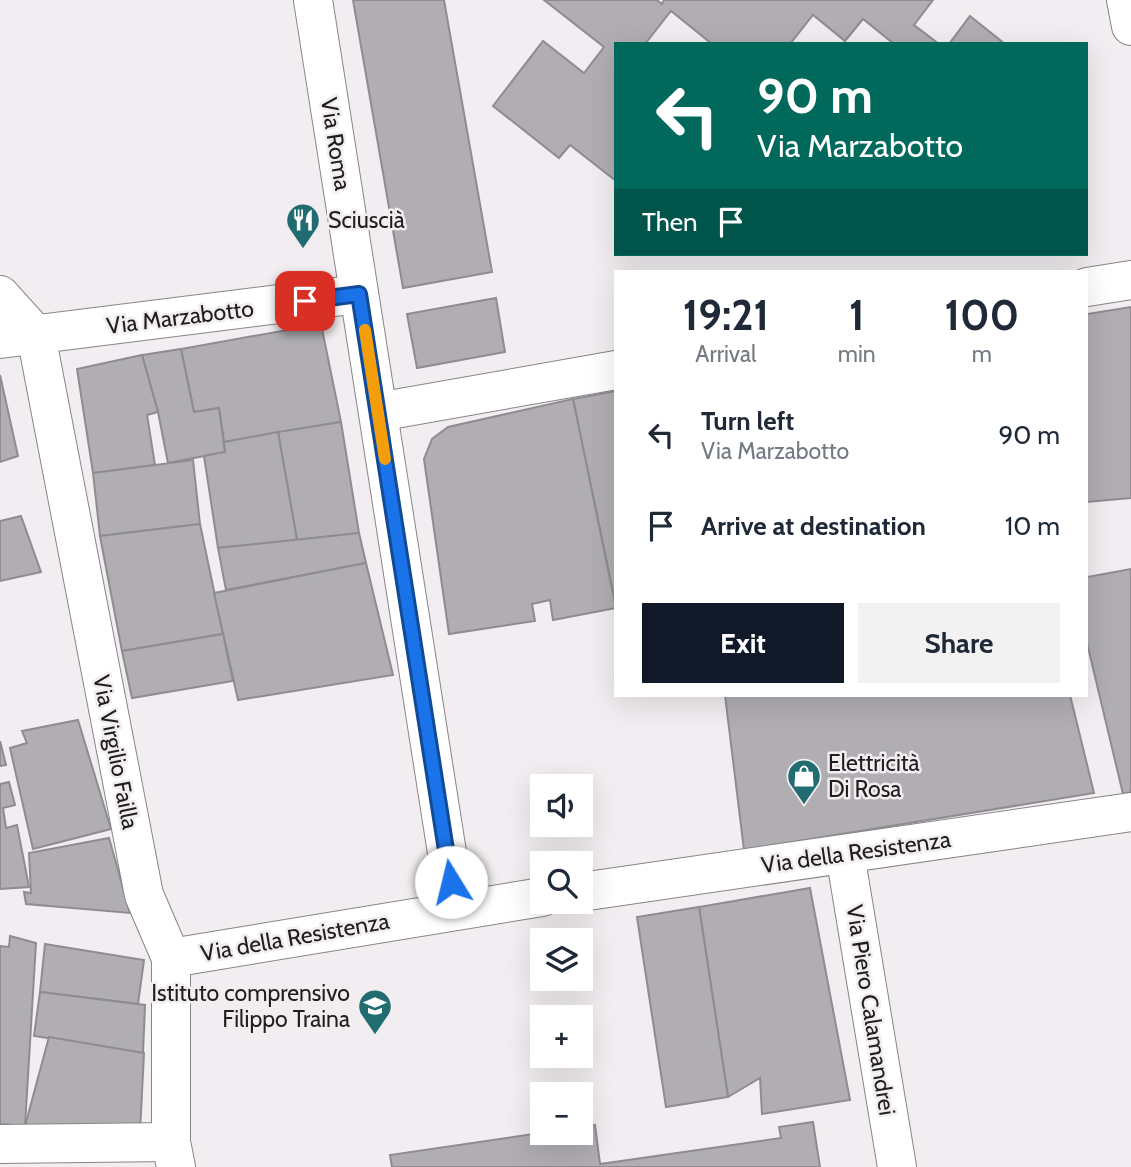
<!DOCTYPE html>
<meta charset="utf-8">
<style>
body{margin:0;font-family:Cabin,sans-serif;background:#f2f2f3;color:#1f2937;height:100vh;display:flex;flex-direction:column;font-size:26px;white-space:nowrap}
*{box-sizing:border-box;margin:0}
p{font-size:23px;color:#747a83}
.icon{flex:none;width:38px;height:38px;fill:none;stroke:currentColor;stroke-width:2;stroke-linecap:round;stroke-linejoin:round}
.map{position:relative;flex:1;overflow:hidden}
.side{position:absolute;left:614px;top:270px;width:474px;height:427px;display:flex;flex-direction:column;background:#fff;border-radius:0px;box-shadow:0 7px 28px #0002}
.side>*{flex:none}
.banner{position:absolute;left:614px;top:42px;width:474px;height:214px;border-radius:0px;box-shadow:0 7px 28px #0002;background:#00695c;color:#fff;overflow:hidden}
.fabs{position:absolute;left:530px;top:774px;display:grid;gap:14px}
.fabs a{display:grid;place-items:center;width:63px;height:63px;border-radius:0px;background:#fff;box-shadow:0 7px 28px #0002;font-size:35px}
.pin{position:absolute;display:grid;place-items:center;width:60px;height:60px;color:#fff;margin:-30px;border-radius:14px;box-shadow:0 4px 10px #0006}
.me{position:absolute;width:77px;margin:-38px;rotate:351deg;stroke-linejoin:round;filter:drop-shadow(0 0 5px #0008)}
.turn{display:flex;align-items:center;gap:24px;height:147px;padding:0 28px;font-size:32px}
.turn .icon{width:91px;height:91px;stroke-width:2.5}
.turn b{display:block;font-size:49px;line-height:60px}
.then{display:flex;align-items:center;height:66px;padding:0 28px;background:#0003;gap:14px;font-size:26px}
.eta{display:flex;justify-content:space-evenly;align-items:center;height:119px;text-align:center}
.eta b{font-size:42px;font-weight:700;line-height:49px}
.button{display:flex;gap:14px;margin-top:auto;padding:14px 28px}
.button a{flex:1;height:80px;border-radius:0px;background:#111827;color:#fff;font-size:28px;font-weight:700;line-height:80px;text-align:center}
.button a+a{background:#f2f2f3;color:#1f2937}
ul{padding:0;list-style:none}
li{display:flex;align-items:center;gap:21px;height:91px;padding:0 28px}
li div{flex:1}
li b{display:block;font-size:26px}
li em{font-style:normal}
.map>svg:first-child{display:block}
.building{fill:#b0aeb2;stroke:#8f8c91;stroke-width:2}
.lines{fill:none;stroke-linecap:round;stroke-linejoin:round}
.minor-casing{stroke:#898487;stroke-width:40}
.tertiary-casing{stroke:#898487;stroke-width:40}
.minor{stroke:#fff;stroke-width:38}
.tertiary{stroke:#fff;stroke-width:38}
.route-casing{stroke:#114b97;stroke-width:18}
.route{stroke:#1a73e8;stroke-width:12}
.slow{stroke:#f59e0b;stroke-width:12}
.labels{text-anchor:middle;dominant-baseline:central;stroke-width:5;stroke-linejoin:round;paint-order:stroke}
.street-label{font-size:23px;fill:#1f1d1e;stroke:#f1edf0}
.poi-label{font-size:23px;fill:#1f1d1e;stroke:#f1edf0;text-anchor:start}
</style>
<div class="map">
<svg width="1131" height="1167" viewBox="0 0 1131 1167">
<rect width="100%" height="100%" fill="#f1edf0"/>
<g class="building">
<path d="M353,0H444L492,272L403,288Z"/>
<path d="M544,0H657L662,4L664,0H933L914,25L939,44H894L863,19L845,41L813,15L790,44H712L671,11L645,44H616V181L570,145L559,158L493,106L543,41L584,73L604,47Z"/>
<path d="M970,16L1005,44H949Z"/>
<path d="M496,298L505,352L417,368L407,314Z"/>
<path d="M1131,307V498L1087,502V314Z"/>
<path d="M321,324L341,422L224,442L219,408L194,412L181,349Z"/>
<path d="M181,349L194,412L219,408L225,452L168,463L158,412L142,355Z"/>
<path d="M142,355L158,412L147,415L155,465L93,473L77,369Z"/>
<path d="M0,375L18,456L0,462Z"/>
<path d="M616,391V602H615L573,399Z"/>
<path d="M573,399L616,608L553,620L550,600L532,604L535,621L449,634L424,459L432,439L448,427Z"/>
<path d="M341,422L359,533L297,540L278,432Z"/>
<path d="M278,432L297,540L218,548L204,456L225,452L224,442Z"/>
<path d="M193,460L200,524L100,536L93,473Z"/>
<path d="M21,516L41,572L0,581V521Z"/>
<path d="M200,524L223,634L122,651L100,536Z"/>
<path d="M359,533L366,563L226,590L218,548Z"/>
<path d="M366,563L393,675L238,700L214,593Z"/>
<path d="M1131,569V792L1123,794L1087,643V577Z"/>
<path d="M223,634L233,681L132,698L122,651Z"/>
<path d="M725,695H1070L1094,793L744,850Z"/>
<path d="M78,720L111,829L33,849L10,748L27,743L22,731Z"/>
<path d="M0,741L6,765L0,766Z"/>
<path d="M9,782L15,805L3,808L6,828L17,825L29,887L0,889V784Z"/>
<path d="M109,838L130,913L26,904L24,892L31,893L29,853Z"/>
<path d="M810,888L850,1100L762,1114L760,1078L728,1097L699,907Z"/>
<path d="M699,907L728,1097L666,1107L637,917Z"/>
<path d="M10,936L36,943L25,1126L0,1124V946L9,947Z"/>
<path d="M45,944L144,960L138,1004L40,992Z"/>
<path d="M40,992L145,1005L143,1053L34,1036Z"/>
<path d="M49,1037L144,1053L140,1133L25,1126Z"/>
<path d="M813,1122L820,1167H392L390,1155L547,1132H581V1127L595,1125L600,1164L781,1138L779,1127Z"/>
</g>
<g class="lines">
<g class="minor-casing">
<g id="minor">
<path d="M313,0L456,910"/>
<path d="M1087,287L1131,280"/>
<path d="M0,295L36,335L144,895L171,958V1142L176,1167"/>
<path d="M0,339L359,294"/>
<path d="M378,412L616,370"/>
<path d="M845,854L897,1167"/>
<path d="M581,892L1131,812"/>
<path d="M171,958L542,897"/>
<path d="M0,1144L171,1142"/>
</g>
</g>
<g class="tertiary-casing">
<path id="tertiary" d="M1126,0L1131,26"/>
</g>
<use href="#minor" class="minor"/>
<use href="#tertiary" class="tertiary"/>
</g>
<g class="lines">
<g class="route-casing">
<path id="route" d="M305,301L359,294L451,882"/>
</g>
<use href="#route" class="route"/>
<path class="slow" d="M365,330L385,459"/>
</g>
<defs>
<g id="restaurant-pin" transform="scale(1.75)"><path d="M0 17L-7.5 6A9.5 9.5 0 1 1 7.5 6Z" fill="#206c70" stroke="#f1edf0"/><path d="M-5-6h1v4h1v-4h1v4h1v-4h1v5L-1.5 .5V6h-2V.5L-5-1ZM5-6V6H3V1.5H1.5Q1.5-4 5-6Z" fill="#fff"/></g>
<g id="shop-pin" transform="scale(1.75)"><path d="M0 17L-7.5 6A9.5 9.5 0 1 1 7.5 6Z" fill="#206c70" stroke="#f1edf0"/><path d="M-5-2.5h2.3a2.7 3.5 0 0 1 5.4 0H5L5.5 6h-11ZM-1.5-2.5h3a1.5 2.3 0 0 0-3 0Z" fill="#fff"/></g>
<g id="school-pin" transform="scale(1.75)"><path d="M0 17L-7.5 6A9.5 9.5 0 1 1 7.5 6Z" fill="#206c70" stroke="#f1edf0"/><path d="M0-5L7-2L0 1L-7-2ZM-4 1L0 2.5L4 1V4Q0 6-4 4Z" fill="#fff"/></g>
</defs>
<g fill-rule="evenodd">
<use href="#restaurant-pin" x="303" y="220"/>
<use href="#shop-pin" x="804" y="776"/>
<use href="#school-pin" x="375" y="1006"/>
</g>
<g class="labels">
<g class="street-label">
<text transform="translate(336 144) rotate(81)">Via Roma</text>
<text transform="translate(180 317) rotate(-7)">Via Marzabotto</text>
<text transform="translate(116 752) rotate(79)">Via Virgilio Failla</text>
<text transform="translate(856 852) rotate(-8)">Via della Resistenza</text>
<text transform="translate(295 937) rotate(-10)">Via della Resistenza</text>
<text transform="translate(871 1010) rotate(81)">Via Piero Calamandrei</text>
</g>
<g class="poi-label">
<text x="328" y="220">Sciuscià</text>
<text x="828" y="763">Elettricità<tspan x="828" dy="26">Di Rosa</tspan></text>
<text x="350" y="993" text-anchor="end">Istituto comprensivo<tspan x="350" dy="26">Filippo Traina</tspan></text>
</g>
</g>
</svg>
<div class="fabs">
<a><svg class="icon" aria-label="sound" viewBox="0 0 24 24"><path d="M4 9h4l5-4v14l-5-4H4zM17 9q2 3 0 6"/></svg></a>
<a><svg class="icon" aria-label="search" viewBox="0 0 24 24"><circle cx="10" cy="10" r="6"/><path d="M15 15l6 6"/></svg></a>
<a><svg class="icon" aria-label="layers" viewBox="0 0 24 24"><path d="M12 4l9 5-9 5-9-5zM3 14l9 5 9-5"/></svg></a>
<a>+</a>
<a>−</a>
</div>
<div class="pin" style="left:305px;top:301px;background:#d93025"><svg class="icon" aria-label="arrive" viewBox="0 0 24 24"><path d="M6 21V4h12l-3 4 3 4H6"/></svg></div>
<svg class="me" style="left:451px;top:882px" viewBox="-20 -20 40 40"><circle r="19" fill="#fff"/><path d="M0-13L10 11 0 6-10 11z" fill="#1a73e8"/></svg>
<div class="banner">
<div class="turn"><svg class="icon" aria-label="left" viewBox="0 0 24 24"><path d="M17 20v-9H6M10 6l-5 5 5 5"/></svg><div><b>90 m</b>Via Marzabotto</div></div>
<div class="then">Then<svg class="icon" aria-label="arrive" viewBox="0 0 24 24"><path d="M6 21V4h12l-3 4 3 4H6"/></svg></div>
</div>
<section class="side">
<div class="eta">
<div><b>19:21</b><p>Arrival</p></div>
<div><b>1</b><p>min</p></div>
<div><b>100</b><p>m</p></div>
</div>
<ul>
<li><svg class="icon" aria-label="left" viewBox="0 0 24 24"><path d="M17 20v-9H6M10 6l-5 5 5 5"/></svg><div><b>Turn left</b><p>Via Marzabotto</p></div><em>90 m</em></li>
<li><svg class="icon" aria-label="arrive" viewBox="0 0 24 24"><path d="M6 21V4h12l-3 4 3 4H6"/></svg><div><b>Arrive at destination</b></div><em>10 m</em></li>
</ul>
<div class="button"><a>Exit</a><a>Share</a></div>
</section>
</div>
